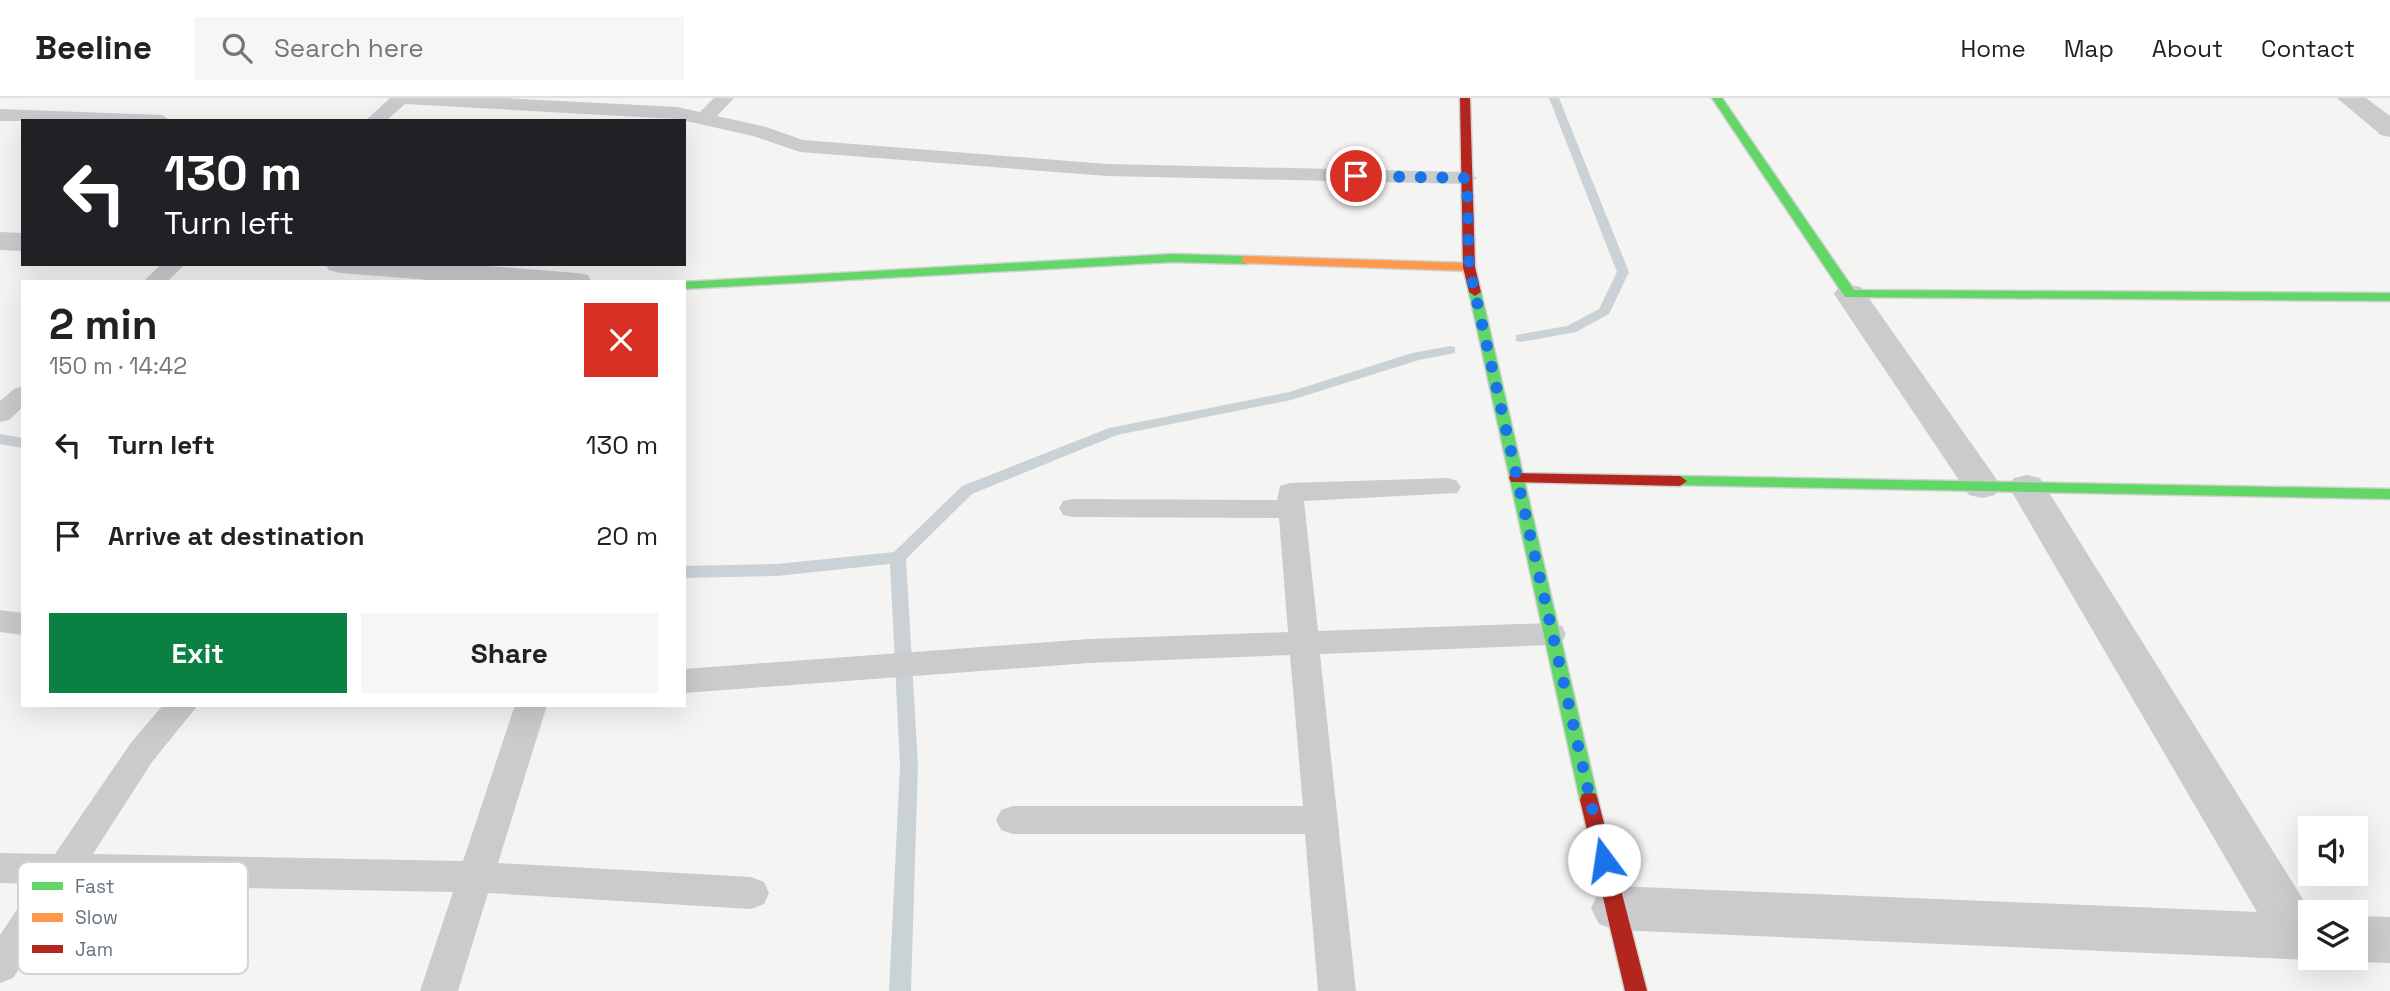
<!DOCTYPE html>
<meta charset="utf-8">
<style>
body{margin:0;font-family:"Space Grotesk",sans-serif;background:#f6f6f6;color:#222;height:100vh;display:flex;flex-direction:column;font-size:26px;white-space:nowrap}
*{box-sizing:border-box;margin:0}
p{font-size:23px;color:#767676}
.icon{flex:none;width:38px;height:38px;fill:none;stroke:currentColor;stroke-width:2;stroke-linecap:round;stroke-linejoin:round}
.map{position:relative;flex:1;overflow:hidden}
.panel{position:absolute;left:21px;top:182px;width:665px;height:427px;display:flex;flex-direction:column;background:#fff;border-radius:0px;box-shadow:0 7px 28px #0002}
.panel>*{flex:none}
.banner{position:absolute;left:21px;top:21px;width:665px;height:147px;border-radius:0px;box-shadow:0 7px 28px #0002;background:#202124;color:#fff;overflow:hidden}
.controls{position:absolute;left:2298px;top:718px;display:grid;gap:14px}
.controls a{display:grid;place-items:center;width:70px;height:70px;border-radius:0px;background:#fff;box-shadow:0 7px 28px #0002;font-size:35px}
.pin{position:absolute;display:grid;place-items:center;width:60px;height:60px;color:#fff;margin:-30px;border:4px solid #fff;border-radius:50%;box-shadow:0 2px 7px #0007}
.me{position:absolute;width:77px;margin:-38px;rotate:346deg;stroke-linejoin:round;filter:drop-shadow(0 0 5px #0008)}
.turn{display:flex;align-items:center;gap:24px;height:147px;padding:0 28px;font-size:32px}
.turn .icon{width:91px;height:91px;stroke-width:2.5}
.turn b{display:block;font-size:49px;line-height:60px}
.round{display:grid;place-items:center;flex:none;width:74px;height:74px;border-radius:0px;background:#f6f6f6}
.summary{display:flex;align-items:center;justify-content:space-between;height:119px;padding:0 28px}
h1{font-size:42px;font-weight:600;line-height:52px}
.cta{display:flex;gap:14px;margin-top:auto;padding:14px 28px}
.cta a{flex:1;height:80px;border-radius:0px;background:#0b8043;color:#fff;font-size:28px;font-weight:600;line-height:80px;text-align:center}
.cta a+a{background:#f6f6f6;color:#222}
ul{padding:0;list-style:none}
li{display:flex;align-items:center;gap:21px;height:91px;padding:0 28px}
li div{flex:1}
li b{display:block;font-size:26px}
li em{font-style:normal}
header{display:flex;align-items:center;gap:42px;box-sizing:border-box;height:98px;padding:0 35px;background:#fff;border-bottom:2px solid #e0e0e0}
header strong{font-size:33px}
nav{display:flex;gap:38px;margin-inline-start:auto;font-size:24px}
.search{width:490px;height:63px;background:#f6f6f6;display:flex;align-items:center;gap:18px;box-sizing:border-box;padding:0 24px;border-radius:0px;color:#767676;font-size:26px}
.map>svg:first-child{display:block}
.lines{fill:none;stroke-linecap:round;stroke-linejoin:round}
.stream{fill:#cbd2d5;fill-rule:evenodd}
.fast-casing{stroke:#d0d1d1;stroke-width:3}
.slow-casing{stroke:#d0d1d1;stroke-width:3}
.jam-casing{stroke:#d0d1d1;stroke-width:3}
.lane{fill:#cacbcd;fill-rule:evenodd}
.street{fill:#cacbcd;fill-rule:evenodd}
.fast{fill:#63d668;fill-rule:evenodd}
.slow{fill:#ff974d;fill-rule:evenodd}
.jam{fill:#b3261e;fill-rule:evenodd}
.route{stroke:#1a73e8;stroke-width:12;stroke-dasharray:0 21.6}
.key{fill:#fff;stroke:#d1d5da;stroke-width:2}
.key-label{font-size:19px;fill:#667382}
</style>
<header>
<strong>Beeline</strong>
<div class="search"><svg class="icon" aria-label="search" viewBox="0 0 24 24"><circle cx="10" cy="10" r="6"/><path d="M15 15l6 6"/></svg>Search here</div>
<nav><a>Home</a><a>Map</a><a>About</a><a>Contact</a></nav>
</header>
<div class="map">
<svg width="2390" height="893" viewBox="0 0 2390 893">
<rect width="100%" height="100%" fill="#f4f5f3"/>
<g class="lines">
<g class="stream">
<path d="M1549,0H1559L1629,174L1609,216L1576,234L1521,244L1516,243V237L1567,228L1599,211L1617,174Z"/>
<path d="M1450,248L1455,249V255L1419,262L1291,302L1117,337L972,396L906,461L918,667L911,893H889L900,667L890,466L777,478L684,480V468L777,466L894,454L962,388L1109,330L1289,294L1412,255Z"/>
<path d="M0,336L23,340V350L0,346Z"/>
</g>
<g class="fast-casing">
<g id="fast">
<path d="M1712,0H1722L1854,192L2390,195V203L1845,199Z"/>
<path d="M1172,156L1246,158L1252,162L1246,166L1172,164L684,191V184H682Z"/>
<path d="M1475,190L1481,194L1598,702L1596,708L1589,710L1582,708L1580,702L1469,194Z"/>
<path d="M1680,378L2390,391V401L1675,387L1673,383Z"/>
</g>
</g>
<g class="slow-casing">
<path id="slow" d="M1246,158L1469,165L1475,169L1469,173L1242,165V159Z"/>
</g>
<g class="jam-casing">
<g id="jam">
<path d="M1460,0H1470L1475,169L1481,194L1475,198L1469,194L1463,169Z"/>
<path d="M1516,375L1680,378L1687,383L1680,388L1511,384L1509,380L1511,376Z"/>
<path d="M1589,694L1596,696L1598,702L1647,893H1625L1580,702L1582,696Z"/>
</g>
</g>
<g class="lane">
<path d="M390,0H504L677,9L700,14L714,0H734L717,18L766,29L803,42L1107,66L1467,74L1477,80L1467,86L1107,78L800,54L753,38L677,21L405,6L386,23H365Z"/>
<path d="M0,11L162,17L171,23H0Z"/>
<path d="M161,166H185L167,184H143Z"/>
<path d="M23,288V309L9,322L0,324V303L14,291Z"/>
<path d="M1448,380L1457,383L1461,389L1457,395L1304,403L1318,533L1551,525L1562,528L1566,536L1562,544L1551,547L1320,556L1356,893H1318L1305,736H1013L1001,732L996,722L1001,712L1013,708H1303L1290,557L1089,565L684,595V571L1089,541L1288,534L1279,420L1073,419L1063,417L1059,410L1063,403L1073,401L1277,402L1280,388L1290,385Z"/>
<path d="M0,512L23,515V537L0,534Z"/>
<path d="M163,607H198L152,664L93,756L463,763L515,607H547L498,765L751,779L764,784L769,795L764,806L751,811L488,795L458,893H420L453,794L73,787L13,880L0,885V837L34,786L0,785V755L55,756L130,646Z"/>
</g>
<g class="street">
<path d="M2337,0H2366L2390,18V39L2381,37Z"/>
<path d="M0,134L23,135V153L0,152Z"/>
<path d="M325,166H464L577,175L588,177L592,184H453L340,175L329,172Z"/>
<path d="M1850,187L1861,189L1995,379L2000,388L1995,397L1982,400L1969,397L1834,196L1839,189Z"/>
<path d="M2027,377L2040,380L2311,814L2310,859H2317L2310,862L1616,832L1599,826L1591,810L1599,794L1616,788L2257,814L2009,389L2014,380Z"/>
<path d="M2356,818L2390,819V865L2356,864L2344,859H2356Z"/>
</g>
<use href="#fast" class="fast"/>
<use href="#slow" class="slow"/>
<use href="#jam" class="jam"/>
</g>
<g class="lines">
<path class="route" d="M1356,78L1467,80L1469,169L1604,762"/>
</g>
<rect x="18" y="764" width="230" height="112" rx="10" class="key"/>
<rect x="32" y="784" width="31" height="8" fill="#63d668"/>
<rect x="32" y="815" width="31" height="9" fill="#ff974d"/>
<rect x="32" y="847" width="31" height="8" fill="#b3261e"/>
<g class="key-label">
<text x="75" y="795">Fast</text>
<text x="75" y="826">Slow</text>
<text x="75" y="858">Jam</text>
</g>
</svg>
<div class="controls">
<a><svg class="icon" aria-label="sound" viewBox="0 0 24 24"><path d="M4 9h4l5-4v14l-5-4H4zM17 9q2 3 0 6"/></svg></a>
<a><svg class="icon" aria-label="layers" viewBox="0 0 24 24"><path d="M12 4l9 5-9 5-9-5zM3 14l9 5 9-5"/></svg></a>
</div>
<div class="pin" style="left:1356px;top:78px;background:#d93025"><svg class="icon" aria-label="arrive" viewBox="0 0 24 24"><path d="M6 21V4h12l-3 4 3 4H6"/></svg></div>
<svg class="me" style="left:1604px;top:762px" viewBox="-20 -20 40 40"><circle r="19" fill="#fff"/><path d="M0-13L10 11 0 6-10 11z" fill="#1a73e8"/></svg>
<div class="banner">
<div class="turn"><svg class="icon" aria-label="left" viewBox="0 0 24 24"><path d="M17 20v-9H6M10 6l-5 5 5 5"/></svg><div><b>130 m</b>Turn left</div></div>
</div>
<section class="panel">
<div class="summary"><div><h1>2 min</h1><p>150 m · 14:42</p></div><a class="round" style="background:#d93025;color:#fff"><svg class="icon" aria-label="close" viewBox="0 0 24 24"><path d="M6 6l12 12M18 6L6 18"/></svg></a></div>
<ul>
<li><svg class="icon" aria-label="left" viewBox="0 0 24 24"><path d="M17 20v-9H6M10 6l-5 5 5 5"/></svg><div><b>Turn left</b></div><em>130 m</em></li>
<li><svg class="icon" aria-label="arrive" viewBox="0 0 24 24"><path d="M6 21V4h12l-3 4 3 4H6"/></svg><div><b>Arrive at destination</b></div><em>20 m</em></li>
</ul>
<div class="cta"><a>Exit</a><a>Share</a></div>
</section>
</div>
